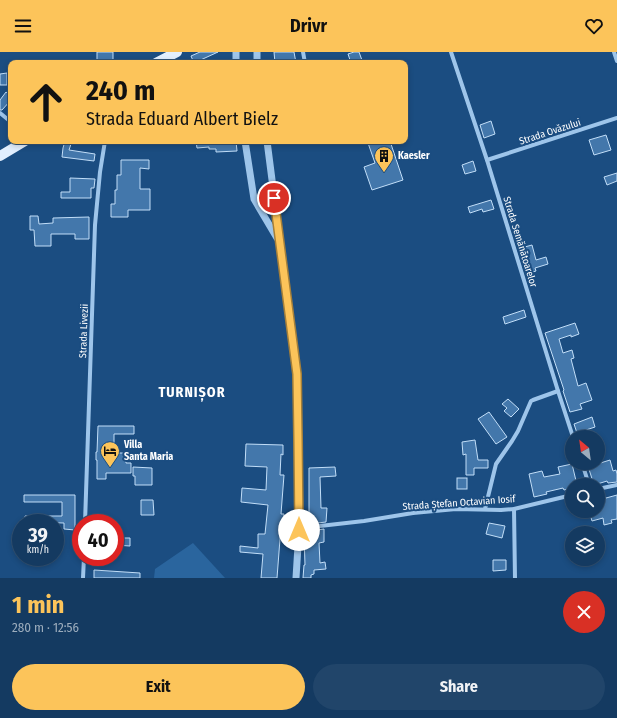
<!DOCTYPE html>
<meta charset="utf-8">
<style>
body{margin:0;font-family:"Fira Sans Condensed",sans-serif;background:#21456a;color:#f1f3f6;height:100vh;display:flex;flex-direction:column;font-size:15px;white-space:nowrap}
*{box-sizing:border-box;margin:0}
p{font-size:13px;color:#9dadbd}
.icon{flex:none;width:22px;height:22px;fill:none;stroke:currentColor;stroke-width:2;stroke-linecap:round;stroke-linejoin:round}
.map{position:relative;height:526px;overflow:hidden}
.sheet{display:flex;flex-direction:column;background:#143a61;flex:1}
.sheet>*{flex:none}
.top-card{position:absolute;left:8px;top:8px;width:400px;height:84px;border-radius:8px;box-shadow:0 2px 6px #0003,0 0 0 1px #335476;background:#fcc45a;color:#111;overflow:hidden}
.needle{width:26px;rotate:331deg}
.fabs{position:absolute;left:565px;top:378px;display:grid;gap:8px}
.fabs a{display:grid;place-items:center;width:40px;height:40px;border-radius:50%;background:#143a61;box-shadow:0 2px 6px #0003,0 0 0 1px #335476;font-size:20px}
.speed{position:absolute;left:12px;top:462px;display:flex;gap:8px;font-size:20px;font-weight:700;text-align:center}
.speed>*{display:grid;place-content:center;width:52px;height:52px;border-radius:50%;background:#143a61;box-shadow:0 2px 6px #0003,0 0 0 1px #335476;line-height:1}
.speed small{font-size:10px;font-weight:400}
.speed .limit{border:6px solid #d22;background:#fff;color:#111}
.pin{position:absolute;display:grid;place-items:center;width:34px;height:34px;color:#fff;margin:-17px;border:2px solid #fff;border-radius:50%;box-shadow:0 1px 4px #0007}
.me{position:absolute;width:44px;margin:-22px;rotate:0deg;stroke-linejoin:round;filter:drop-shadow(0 0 3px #0008)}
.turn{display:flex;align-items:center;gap:14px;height:84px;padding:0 12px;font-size:18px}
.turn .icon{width:52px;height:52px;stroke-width:2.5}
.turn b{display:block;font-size:28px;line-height:34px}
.round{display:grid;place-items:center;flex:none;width:42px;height:42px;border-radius:21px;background:#21456a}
.headline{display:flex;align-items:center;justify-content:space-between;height:68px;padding:0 12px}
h1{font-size:24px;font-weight:700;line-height:30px;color:#fcc45a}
.button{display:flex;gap:8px;margin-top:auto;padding:8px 12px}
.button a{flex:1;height:46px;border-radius:24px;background:#fcc45a;color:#111;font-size:16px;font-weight:700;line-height:46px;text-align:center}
.button a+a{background:#21456a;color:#f1f3f6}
header{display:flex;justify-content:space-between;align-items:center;height:52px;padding:0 12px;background:#fcc45a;color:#111;font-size:18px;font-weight:700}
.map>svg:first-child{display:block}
.green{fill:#2a659e}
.building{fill:#4377ab;stroke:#c2def8}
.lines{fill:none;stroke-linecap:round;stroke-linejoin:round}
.minor{stroke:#9ec5ea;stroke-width:4}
.tertiary{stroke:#9ec5ea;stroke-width:7}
.primary{stroke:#e2effe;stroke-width:10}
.route-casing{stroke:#a47f3a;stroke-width:10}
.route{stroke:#fcc45a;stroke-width:7}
.labels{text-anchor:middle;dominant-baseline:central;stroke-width:4;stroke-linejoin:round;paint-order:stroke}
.street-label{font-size:10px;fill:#fff;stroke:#1b4d81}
.poi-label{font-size:10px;font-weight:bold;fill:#fff;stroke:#1b4d81;text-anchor:start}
.district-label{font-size:14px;font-weight:bold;letter-spacing:1px;fill:#fff;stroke:#1b4d81}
</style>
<header><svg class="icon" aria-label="menu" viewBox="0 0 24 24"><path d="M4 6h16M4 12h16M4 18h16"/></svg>Drivr<svg class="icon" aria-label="heart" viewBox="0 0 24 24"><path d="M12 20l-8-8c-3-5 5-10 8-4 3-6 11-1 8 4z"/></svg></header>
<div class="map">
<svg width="617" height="526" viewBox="0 0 617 526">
<rect width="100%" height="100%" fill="#1b4d81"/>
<path class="green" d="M193,491L225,526H154L155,517Z"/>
<g class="building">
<rect x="97" y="0" width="16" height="11"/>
<path d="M200,0H218L194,11L191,4Z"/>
<path d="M274,0H294L296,11H275Z"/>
<path d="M354,0H359L363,11H351L348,2Z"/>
<path d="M7,21V33H0V22Z"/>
<path d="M6,40L11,44V48L2,58H0V48Z"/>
<path d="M491,69L495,82L484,86L480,73Z"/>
<path d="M606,83L611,98L594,103L589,88Z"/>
<path d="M65,89H72L69,98L95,102L94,109L62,105L63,96Z"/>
<path d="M196,89H236L237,99L216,100V97H209V95L197,96Z"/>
<path d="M374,89H390L403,128L372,138L364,115L375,111L368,91Z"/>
<path d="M121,108H149V117L140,116V137H150V158H128V165H111V152H115V138H117V123H121Z"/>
<path d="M473,109L476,119L465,122L462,113Z"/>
<path d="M617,121V129L607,133L604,125Z"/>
<path d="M70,126L95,127L94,136H91V146H61V140H70Z"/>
<path d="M491,148L494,157L483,160L482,157L470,161L468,155Z"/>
<path d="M30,164H38L39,172L53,171V166L89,165V187H75V182H51V194H35L34,178H30Z"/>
<path d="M532,193L536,208L546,205L548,212L535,216L536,219L526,222L523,212H526L521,196Z"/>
<path d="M524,258L526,265L505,272L503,265Z"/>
<path d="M575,271L579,282L571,285V283L559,287L563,301L572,298L574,306L571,307L578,334L586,331L592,348L580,352L582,357L570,360L563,339L564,338L545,281Z"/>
<path d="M508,347L519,357L511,365L504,359L507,356L502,352Z"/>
<path d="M489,360L507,385L496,392L478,367Z"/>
<path d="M592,365L595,375L577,381L574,372Z"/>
<path d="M98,374H134V382H114V401H126V411H131V421H106V427H97V408H96V400H97Z"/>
<path d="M475,388L478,408H488V416H474V423H466V402L463,403L462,390Z"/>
<path d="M246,392L283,393V403L281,402L280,423H284L281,462H284L283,474H281L277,526H261L263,502L240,500V494L258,496V482H265L268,453L241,450L242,436L266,438L267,415L245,414Z"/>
<path d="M610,408L613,419L616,418L617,422V430L608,431L607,429L594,433L587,411H594V413Z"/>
<path d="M572,412L577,433H572V436L564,438L563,436L546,440L547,442L534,445L529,422L542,419L544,425L560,422L558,415Z"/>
<path d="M133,415L152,416V433H135V424H133Z"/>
<path d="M335,415L336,424L320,425L321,456H327L326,470L309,472V416Z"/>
<rect x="457" y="426" width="10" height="11"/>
<path d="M24,443H75V478L64,477V471L25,470V464H62V450H24Z"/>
<path d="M617,443V467L611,468L612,471L604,473L603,466L592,469L589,459H598V447L605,445L606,446Z"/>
<path d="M141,448H153L154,463H141Z"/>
<path d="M489,471L505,474L502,486L486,482Z"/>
<path d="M324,477V490L319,491L320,511L325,510L326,517L314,518V522L311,523V526H303L304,513H305L304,482H309V479Z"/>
<path d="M115,486H130V494L115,493Z"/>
<path d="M493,508H506V518L493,519Z"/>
<path d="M94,518L140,521V526H94Z"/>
</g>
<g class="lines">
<g class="minor">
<path d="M303,0L305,11"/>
<path d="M451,0L487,108L558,339L573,385"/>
<path d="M614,0L617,9"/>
<path d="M0,61L11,70"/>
<path d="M487,108L617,66"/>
<path d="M582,411L589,433"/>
<path d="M598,437L617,433"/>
<path d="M485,457L496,412L512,389L518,379L531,349L533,348L558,339"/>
<path d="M514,457L515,526"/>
<path d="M85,471L95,173L100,120L105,89"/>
<path d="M299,478L311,475L364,469L413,461L456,457L501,458L514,457L572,443"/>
<path d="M83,526L84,505"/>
</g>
<g class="tertiary">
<path d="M257,0V11"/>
<path d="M236,11V0"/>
<path d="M245,89L254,147L277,186"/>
<path d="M267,89L297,322L298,386L299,478L296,526"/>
</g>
<g class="primary">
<path d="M156,11L177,0"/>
<path d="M0,104L25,89"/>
</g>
</g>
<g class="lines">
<g class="route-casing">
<path id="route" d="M274,146L297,322L298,386L299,478"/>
</g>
<use href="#route" class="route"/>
</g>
<defs>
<g id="building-pin" transform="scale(1)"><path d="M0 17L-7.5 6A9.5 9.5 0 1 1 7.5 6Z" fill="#fcc45a" stroke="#1b4d81"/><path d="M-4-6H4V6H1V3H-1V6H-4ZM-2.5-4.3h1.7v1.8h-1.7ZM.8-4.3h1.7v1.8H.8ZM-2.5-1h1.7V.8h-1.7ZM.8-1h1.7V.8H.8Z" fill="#111"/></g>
<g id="hotel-pin" transform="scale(1)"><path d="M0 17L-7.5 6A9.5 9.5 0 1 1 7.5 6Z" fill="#fcc45a" stroke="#1b4d81"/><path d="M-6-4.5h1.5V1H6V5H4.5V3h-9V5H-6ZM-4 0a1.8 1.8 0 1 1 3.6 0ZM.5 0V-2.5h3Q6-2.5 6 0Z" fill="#111"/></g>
</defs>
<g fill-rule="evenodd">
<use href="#building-pin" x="384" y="104"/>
<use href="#hotel-pin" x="110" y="399"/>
</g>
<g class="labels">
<g class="street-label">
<text transform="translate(550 80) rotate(-18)">Strada Ovăzului</text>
<text transform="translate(520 190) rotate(73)">Strada Semănătoarelor</text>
<text transform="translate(84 279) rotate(-88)">Strada Livezii</text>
<text transform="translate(459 451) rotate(-4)">Strada Ștefan Octavian Iosif</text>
</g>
<g class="poi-label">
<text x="398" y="104">Kaesler</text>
<text x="124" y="393">Villa<tspan x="124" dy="12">Santa Maria</tspan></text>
</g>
<g class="district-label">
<text x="192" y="340">TURNIȘOR</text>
</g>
</g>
</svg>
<div class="fabs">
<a><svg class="needle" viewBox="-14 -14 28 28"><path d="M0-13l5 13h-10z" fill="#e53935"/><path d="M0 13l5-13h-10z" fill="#9dadbd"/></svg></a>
<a><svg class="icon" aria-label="search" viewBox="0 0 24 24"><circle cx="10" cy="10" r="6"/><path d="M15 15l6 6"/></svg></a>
<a><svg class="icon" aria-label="layers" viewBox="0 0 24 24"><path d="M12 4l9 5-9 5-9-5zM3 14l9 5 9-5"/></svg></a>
</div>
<div class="speed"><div>39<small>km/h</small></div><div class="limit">40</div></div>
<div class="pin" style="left:274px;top:146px;background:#d93025"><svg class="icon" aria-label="arrive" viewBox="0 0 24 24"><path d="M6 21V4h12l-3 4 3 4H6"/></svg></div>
<svg class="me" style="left:299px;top:478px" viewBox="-20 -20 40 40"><circle r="19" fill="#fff"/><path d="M0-13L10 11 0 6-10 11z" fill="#fcc45a"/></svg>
<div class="top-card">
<div class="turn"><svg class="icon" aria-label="ahead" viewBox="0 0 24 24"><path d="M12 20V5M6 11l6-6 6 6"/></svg><div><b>240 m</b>Strada Eduard Albert Bielz</div></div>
</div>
</div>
<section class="sheet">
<div class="headline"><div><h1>1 min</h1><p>280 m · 12:56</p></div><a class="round" style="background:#d93025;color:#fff"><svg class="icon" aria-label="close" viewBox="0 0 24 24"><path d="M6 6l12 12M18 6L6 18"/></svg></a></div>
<div class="button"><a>Exit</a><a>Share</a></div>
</section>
